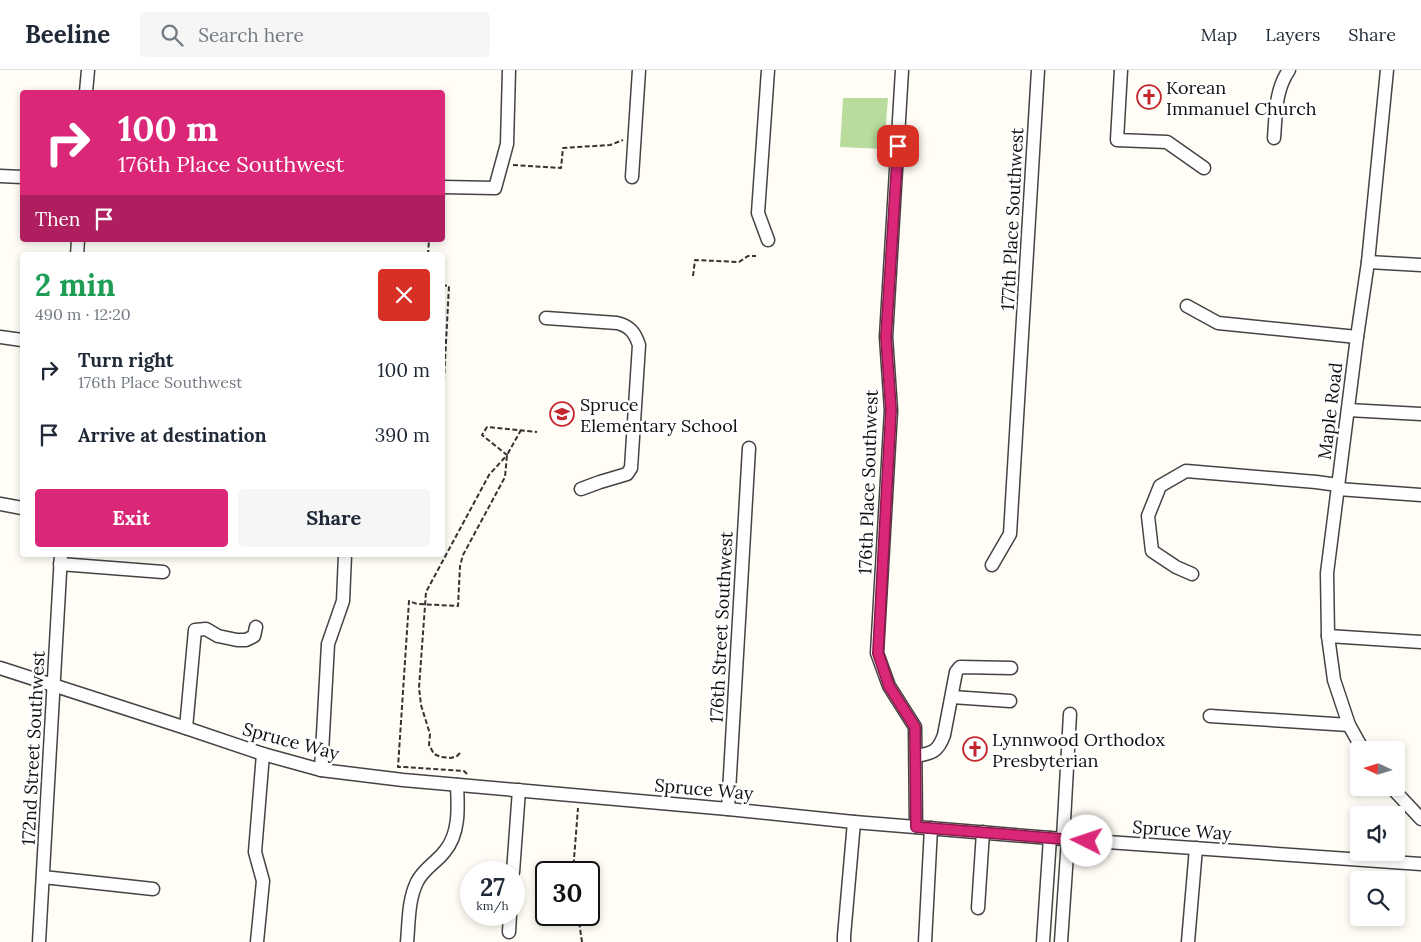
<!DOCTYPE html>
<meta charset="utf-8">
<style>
body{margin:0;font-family:Lora,serif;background:#f6f6f7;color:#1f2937;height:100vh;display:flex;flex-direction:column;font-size:19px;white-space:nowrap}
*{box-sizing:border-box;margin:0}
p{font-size:16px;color:#747a83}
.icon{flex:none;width:28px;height:28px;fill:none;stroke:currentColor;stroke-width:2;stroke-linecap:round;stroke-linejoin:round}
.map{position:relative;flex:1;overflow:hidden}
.drawer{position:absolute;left:20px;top:182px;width:425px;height:305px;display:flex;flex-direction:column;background:#fff;border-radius:5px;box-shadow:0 2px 8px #0003}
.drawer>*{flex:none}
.hud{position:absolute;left:20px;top:20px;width:425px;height:152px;border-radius:5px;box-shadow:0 2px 8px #0003;background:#db2777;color:#fff;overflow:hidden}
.needle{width:32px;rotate:274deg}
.tools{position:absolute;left:1350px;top:671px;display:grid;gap:10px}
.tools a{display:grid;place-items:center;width:55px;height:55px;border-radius:5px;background:#fff;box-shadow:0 2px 8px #0003;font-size:25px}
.speed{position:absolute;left:460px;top:791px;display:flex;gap:10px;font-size:25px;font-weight:700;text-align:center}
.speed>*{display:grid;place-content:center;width:65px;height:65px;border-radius:50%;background:#fff;box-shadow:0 2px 8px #0003;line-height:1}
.speed small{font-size:12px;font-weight:400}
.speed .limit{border:2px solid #111;border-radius:8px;background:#fff;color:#111}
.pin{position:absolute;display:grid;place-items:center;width:42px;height:42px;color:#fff;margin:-21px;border-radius:10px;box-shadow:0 2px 8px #0006}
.me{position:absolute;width:55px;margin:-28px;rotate:274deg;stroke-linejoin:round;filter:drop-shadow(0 0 4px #0008)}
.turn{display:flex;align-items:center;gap:18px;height:105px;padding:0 15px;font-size:22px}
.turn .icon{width:65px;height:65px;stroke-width:2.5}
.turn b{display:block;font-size:35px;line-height:42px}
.then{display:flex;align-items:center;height:48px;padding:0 15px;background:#0003;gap:10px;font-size:19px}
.round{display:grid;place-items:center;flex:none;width:52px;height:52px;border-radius:5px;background:#f6f6f7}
.head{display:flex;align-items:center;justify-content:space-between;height:85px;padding:0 15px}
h1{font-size:30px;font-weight:700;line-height:38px;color:#1e9e55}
.button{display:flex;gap:10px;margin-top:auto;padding:10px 15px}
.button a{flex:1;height:58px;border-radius:5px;background:#db2777;color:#fff;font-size:20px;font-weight:700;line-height:58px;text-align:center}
.button a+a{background:#f6f6f7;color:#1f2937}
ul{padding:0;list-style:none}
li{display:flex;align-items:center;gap:15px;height:65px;padding:0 15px}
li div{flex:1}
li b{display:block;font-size:19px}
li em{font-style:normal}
header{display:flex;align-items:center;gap:30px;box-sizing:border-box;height:70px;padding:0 25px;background:#fff;border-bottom:1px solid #e0e1e3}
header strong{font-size:24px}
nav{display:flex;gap:28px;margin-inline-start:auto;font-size:18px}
.search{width:350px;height:45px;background:#f6f6f7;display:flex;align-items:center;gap:12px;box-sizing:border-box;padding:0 18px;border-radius:5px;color:#747a83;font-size:19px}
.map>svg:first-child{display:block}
.forest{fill:#b9dc9c}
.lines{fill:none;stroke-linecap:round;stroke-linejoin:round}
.minor-casing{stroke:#444;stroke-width:15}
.path{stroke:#333;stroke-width:2;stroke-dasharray:5 2.5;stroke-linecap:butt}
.minor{stroke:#fff;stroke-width:12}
.route-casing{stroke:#8e194d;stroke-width:12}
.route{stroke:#db2777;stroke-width:9}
.labels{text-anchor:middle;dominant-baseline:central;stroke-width:5;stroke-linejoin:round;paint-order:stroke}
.poi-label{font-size:18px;fill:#111;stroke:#fff;text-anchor:start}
.street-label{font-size:18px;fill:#111;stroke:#fff}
</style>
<header>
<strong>Beeline</strong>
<div class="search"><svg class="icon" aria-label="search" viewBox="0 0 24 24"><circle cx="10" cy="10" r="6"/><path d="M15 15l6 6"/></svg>Search here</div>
<nav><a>Map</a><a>Layers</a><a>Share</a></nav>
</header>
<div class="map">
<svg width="1421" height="872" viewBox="0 0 1421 872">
<rect width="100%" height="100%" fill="#fffdf5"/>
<path class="forest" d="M843,28H888L884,79L840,77Z"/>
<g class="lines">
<g class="minor-casing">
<g id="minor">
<path d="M902,0L886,267L891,340L877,583L889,616L915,657L916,757"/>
<path d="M1121,0L1117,70L1167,72L1204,98"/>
<path d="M86,22L88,0"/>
<path d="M1274,68C1276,44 1275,20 1289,0"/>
<path d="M0,106L22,107"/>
<path d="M632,107L639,0"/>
<path d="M442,117L495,118L507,74L509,0"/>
<path d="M768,170L758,143L768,0"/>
<path d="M77,185L78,170"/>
<path d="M1368,192L1421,195"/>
<path d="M1187,236L1218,253L1357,267"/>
<path d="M546,248L617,253C630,256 635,263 639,275L631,398L627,404L600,412L581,419"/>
<path d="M0,267L22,270"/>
<path d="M1348,340L1421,344"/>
<path d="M1338,419L1421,425"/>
<path d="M0,434L22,438"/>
<path d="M60,494L163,502"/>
<path d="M992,495L1010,464L1038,0"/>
<path d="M1192,504L1176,497L1152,481L1148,446L1160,416L1186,401L1316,412L1338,415"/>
<path d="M1328,566L1421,572"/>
<path d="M0,598L186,658L263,684L321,700L403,710L728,739L854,752L1050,768L1421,794"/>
<path d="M952,627L1010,631"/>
<path d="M1210,646L1349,655"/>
<path d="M186,658L195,560L206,559L218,566L237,570H246L254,566L256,557"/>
<path d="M1363,680L1349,655L1334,610L1328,566L1327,503L1357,267L1368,192L1387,0"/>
<path d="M916,686C932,683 938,682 944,665L956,602L960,597L1011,598"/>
<path d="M321,700L328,574L343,531L345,485"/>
<path d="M1392,718L1421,749"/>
<path d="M728,739L749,378"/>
<path d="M1063,769L1070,644"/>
<path d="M513,802L519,720"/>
<path d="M43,807L153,819"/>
<path d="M978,838L983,762"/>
<path d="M509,862L510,845"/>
<path d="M39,872L61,485"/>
<path d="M257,872L263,811L255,782L263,684"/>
<path d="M407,872C409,852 408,830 417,812C423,799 437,792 445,781C460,763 458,737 457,715"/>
<path d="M844,872V866L854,752"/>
<path d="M925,872L931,758"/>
<path d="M1043,872L1050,768"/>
<path d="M1061,872L1068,769"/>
<path d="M1188,872L1196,778"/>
</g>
</g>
<g class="path">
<path d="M513,95L561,98L563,78L610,75L623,70"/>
<path d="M428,185L429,170"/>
<path d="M693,206L695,190L739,192L748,186H756"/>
<path d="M442,215L449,216L442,347"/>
<path d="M460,683L457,686L451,688L441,687L434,684L429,675L430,664L421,635L419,618L426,522L489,405L507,385L482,365L487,357L537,362"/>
<path d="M467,704L464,701L405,697H398L409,531L417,534L458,536L460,496L463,485L505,407L507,385L521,360"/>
<path d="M573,802L578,738"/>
<path d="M578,845L582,872"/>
</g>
<use href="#minor" class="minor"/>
</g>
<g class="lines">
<g class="route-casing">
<path id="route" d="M898,76L886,267L891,340L878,583L889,616L915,657L916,757L1087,771"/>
</g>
<use href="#route" class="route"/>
</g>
<defs>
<g id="church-ring" transform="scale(1.25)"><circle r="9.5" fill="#fff" stroke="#c4262e" stroke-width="1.5"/><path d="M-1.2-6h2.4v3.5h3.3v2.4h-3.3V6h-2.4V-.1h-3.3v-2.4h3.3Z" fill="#c4262e"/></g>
<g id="school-ring" transform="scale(1.25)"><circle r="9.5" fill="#fff" stroke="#c4262e" stroke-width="1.5"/><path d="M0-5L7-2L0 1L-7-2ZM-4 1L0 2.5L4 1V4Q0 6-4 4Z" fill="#c4262e"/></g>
</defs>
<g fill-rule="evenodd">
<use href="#church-ring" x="1149" y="27"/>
<use href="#school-ring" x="562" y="344"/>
<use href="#church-ring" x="975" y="679"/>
</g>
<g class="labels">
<g class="poi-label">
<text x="1166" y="17">Korean<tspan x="1166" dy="21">Immanuel Church</tspan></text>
<text x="580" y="334">Spruce<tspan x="580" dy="21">Elementary School</tspan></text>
<text x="992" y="669">Lynnwood Orthodox<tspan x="992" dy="21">Presbyterian</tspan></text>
</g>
<g class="street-label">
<text transform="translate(1012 149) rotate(-87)">177th Place Southwest</text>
<text transform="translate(1330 341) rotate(-83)">Maple Road</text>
<text transform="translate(868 412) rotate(-88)">176th Place Southwest</text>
<text transform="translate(721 557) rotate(-87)">176th Street Southwest</text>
<text transform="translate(291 671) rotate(15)">Spruce Way</text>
<text transform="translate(33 678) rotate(-87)">172nd Street Southwest</text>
<text transform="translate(704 719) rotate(5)">Spruce Way</text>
<text transform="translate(1182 760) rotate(4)">Spruce Way</text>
</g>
</g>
</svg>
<div class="tools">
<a><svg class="needle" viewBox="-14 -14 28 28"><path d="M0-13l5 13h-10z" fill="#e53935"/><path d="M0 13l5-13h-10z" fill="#747a83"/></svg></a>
<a><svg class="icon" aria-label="sound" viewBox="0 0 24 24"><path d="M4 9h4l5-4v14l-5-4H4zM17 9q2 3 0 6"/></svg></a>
<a><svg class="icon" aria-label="search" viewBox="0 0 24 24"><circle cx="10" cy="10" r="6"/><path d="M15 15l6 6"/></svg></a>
</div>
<div class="speed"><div>27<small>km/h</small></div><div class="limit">30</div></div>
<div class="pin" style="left:898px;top:76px;background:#d93025"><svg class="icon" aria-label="arrive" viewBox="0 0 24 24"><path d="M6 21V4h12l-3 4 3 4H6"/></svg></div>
<svg class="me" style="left:1087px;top:771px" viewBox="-20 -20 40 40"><circle r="19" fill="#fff"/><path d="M0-13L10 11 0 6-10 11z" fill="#db2777"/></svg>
<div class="hud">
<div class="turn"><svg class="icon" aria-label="right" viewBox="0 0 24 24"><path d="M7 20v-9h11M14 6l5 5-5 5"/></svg><div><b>100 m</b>176th Place Southwest</div></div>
<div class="then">Then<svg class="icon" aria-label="arrive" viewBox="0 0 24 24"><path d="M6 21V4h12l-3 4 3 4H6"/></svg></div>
</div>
<section class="drawer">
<div class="head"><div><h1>2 min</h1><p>490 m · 12:20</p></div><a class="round" style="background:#d93025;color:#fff"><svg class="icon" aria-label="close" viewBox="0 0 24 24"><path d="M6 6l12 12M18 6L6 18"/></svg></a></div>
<ul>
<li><svg class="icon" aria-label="right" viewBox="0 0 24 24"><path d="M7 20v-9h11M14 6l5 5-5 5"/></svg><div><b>Turn right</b><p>176th Place Southwest</p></div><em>100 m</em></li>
<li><svg class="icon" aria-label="arrive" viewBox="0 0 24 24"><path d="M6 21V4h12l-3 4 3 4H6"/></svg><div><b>Arrive at destination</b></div><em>390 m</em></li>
</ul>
<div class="button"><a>Exit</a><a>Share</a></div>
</section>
</div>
